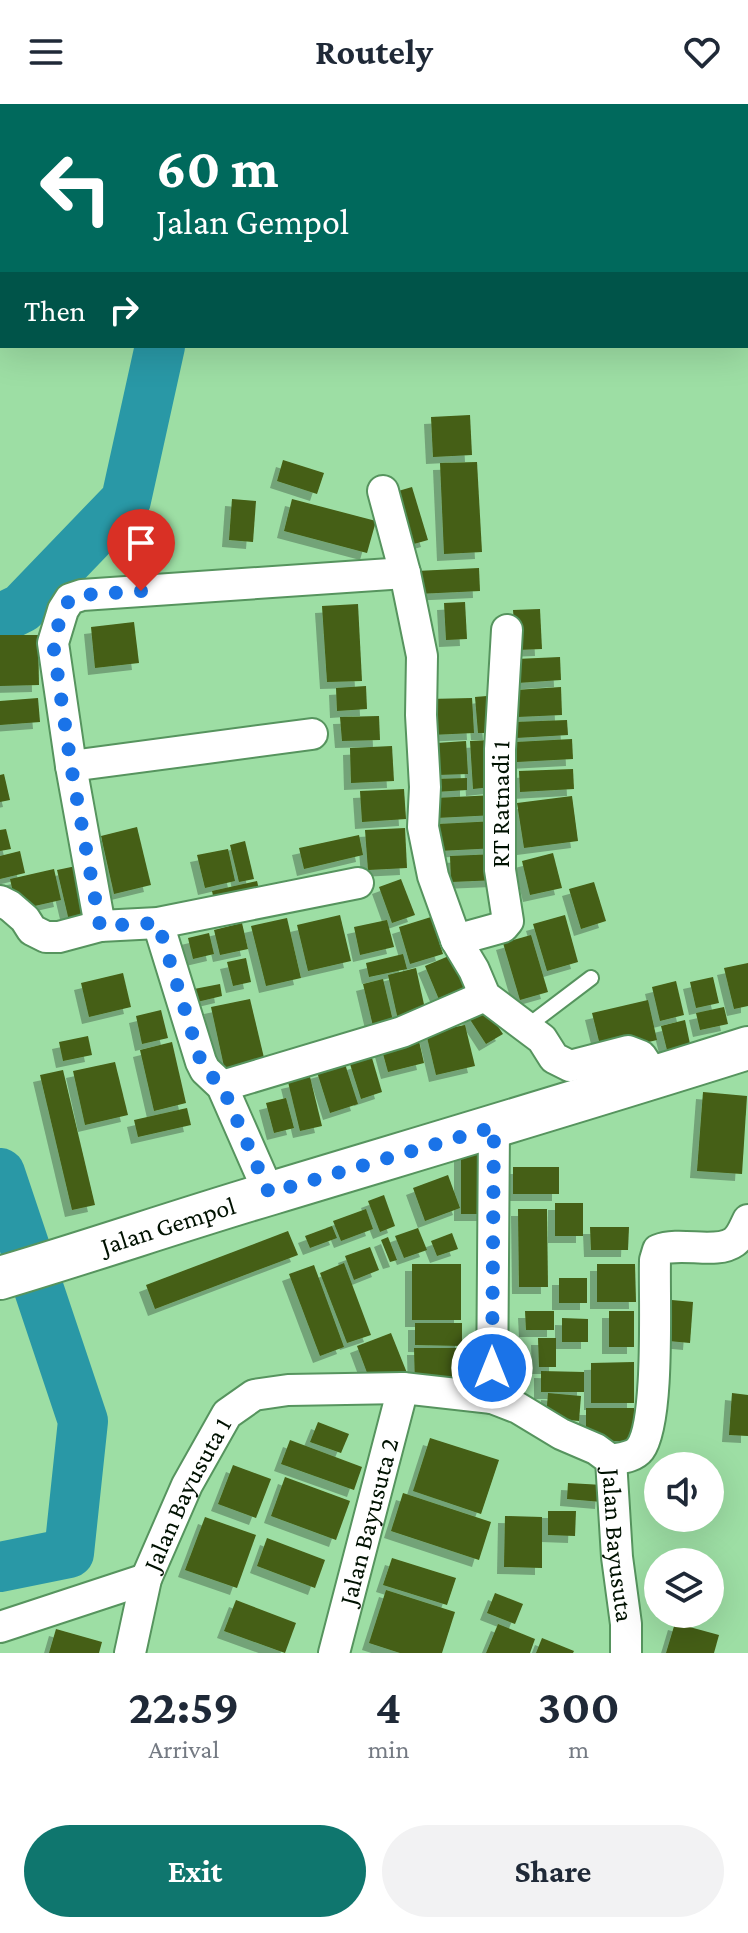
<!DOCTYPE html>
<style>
body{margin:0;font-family:"Crimson Pro",serif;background:#f2f2f3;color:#1f2937;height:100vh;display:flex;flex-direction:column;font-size:30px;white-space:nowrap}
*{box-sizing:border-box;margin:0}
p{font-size:26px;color:#747a83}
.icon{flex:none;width:44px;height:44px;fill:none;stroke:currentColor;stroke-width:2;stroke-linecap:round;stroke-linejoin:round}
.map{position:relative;height:1549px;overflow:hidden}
.sheet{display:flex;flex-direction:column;background:#fff;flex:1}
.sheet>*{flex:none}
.banner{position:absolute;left:0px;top:0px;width:748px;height:244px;box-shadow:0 8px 32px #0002;background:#00695c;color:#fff;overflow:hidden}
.tools{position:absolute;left:644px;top:1348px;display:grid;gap:16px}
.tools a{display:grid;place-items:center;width:80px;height:80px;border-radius:50%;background:#fff;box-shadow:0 8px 32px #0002;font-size:40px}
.pin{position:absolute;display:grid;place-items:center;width:68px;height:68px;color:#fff;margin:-82px -34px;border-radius:50% 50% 50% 0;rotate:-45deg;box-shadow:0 0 8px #0007}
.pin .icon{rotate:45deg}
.me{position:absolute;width:88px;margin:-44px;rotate:0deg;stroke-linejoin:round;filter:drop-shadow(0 0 6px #0008)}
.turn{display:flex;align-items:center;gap:28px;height:168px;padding:0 24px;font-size:36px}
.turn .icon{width:104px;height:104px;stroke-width:2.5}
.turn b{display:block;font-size:56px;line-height:68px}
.then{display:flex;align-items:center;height:76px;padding:0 24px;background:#0003;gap:16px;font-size:30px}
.eta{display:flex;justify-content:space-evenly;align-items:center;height:136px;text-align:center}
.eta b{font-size:48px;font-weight:700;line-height:56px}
.primary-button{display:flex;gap:16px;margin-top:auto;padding:16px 24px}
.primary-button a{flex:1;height:92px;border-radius:48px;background:#0f766e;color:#fff;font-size:32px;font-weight:700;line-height:92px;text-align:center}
.primary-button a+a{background:#f2f2f3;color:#1f2937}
header{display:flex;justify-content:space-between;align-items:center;height:104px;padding:0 24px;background:#fff;font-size:36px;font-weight:700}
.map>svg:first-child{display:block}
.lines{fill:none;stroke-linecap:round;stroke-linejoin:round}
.river{stroke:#2998a6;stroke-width:50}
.building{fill:#445e14;filter:url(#shadow)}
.lane-casing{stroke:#56945e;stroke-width:18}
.street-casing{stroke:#56945e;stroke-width:34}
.secondary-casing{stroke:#56945e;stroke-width:46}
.lane{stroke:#fff;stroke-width:14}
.street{stroke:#fff;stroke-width:30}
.secondary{stroke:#fff;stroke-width:42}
.route{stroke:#1a73e8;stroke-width:14;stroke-dasharray:0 25.2}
.labels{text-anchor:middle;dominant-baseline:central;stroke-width:8;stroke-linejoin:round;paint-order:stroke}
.street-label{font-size:26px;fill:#001101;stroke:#d6f6d9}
</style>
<header><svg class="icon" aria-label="menu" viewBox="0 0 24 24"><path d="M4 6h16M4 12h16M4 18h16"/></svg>Routely<svg class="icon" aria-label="heart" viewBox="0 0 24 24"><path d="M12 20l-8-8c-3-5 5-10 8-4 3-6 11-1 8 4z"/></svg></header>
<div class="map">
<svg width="748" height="1549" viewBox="0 0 748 1549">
<defs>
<filter id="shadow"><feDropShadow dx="-7" dy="7" stdDeviation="0" flood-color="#0004"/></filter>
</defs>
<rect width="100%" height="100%" fill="#9ddea4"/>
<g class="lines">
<g class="river">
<path d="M223,2V0"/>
<path d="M0,515L22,504L126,396L160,242"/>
<path d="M0,1069L83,1317L69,1449L0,1463"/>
</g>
</g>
<g class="building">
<path d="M470,311L472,351L433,353L431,313Z"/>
<path d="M283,356L324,369L317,390L277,377Z"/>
<path d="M477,358L482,448L444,450L440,359Z"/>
<path d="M412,383L428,436L403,443L388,390Z"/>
<path d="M232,395L256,397L253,438L229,436Z"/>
<path d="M292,395L376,417L367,449L284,427Z"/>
<path d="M479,464L480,487L417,490L416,467Z"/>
<path d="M465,498L467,535L446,536L444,499Z"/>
<path d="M358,500L362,577L327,578L322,502Z"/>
<path d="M540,505L542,545L516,546L513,506Z"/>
<path d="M134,518L139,559L95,564L91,523Z"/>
<path d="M0,531H38L39,581L0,582Z"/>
<path d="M560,553L561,576L517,579L516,555Z"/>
<path d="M366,582L367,605L337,607L336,584Z"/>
<path d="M561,583L562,611L517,613L515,586Z"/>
<path d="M487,592L490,629H478L475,593Z"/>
<path d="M38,594L40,618L0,621V597Z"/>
<path d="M472,594L474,629L431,631L429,595Z"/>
<path d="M379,612L380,636L342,637L340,613Z"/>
<path d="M567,616L568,631L516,634L515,618Z"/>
<path d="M572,635L573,655L517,658L516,638Z"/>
<path d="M490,636L492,683L473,685L470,637Z"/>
<path d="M466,637L468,670L437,671L436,639Z"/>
<path d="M392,642L394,677L351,679L350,644Z"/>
<path d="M573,665L574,685L520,688L519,667Z"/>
<path d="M4,670L10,696L0,698V671Z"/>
<path d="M467,674V686L435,688V675Z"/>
<path d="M404,685L406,715L362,718L360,687Z"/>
<path d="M494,691L495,711L436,714L435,694Z"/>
<path d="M572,692L578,737L524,744L517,699Z"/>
<path d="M496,717L497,744L439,747L438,720Z"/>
<path d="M137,723L151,781L114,790L101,732Z"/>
<path d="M405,724L407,764L368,766L365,726Z"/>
<path d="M6,725L11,745L0,747V726Z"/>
<path d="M359,731L363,751L304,765L299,744Z"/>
<path d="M245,737L254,775L239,778L230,741Z"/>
<path d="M228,745L235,777L205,784L197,751Z"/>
<path d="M20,747L25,769L0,775V752Z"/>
<path d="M553,749L562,784L530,791L522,757Z"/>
<path d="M497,750L498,776L451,778L450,752Z"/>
<path d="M81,761L94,816L70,821L57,766Z"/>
<path d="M54,765L61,796L17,806L10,775Z"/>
<path d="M401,775L415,811L392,819L379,783Z"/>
<path d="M257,777L261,794L216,805L212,787Z"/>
<path d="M594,778L606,817L581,825L569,785Z"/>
<path d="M340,811L351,857L308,867L297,821Z"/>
<path d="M565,811L578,858L547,867L533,820Z"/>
<path d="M431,813L443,850L410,860L399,823Z"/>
<path d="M287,814L301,874L266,882L251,822Z"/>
<path d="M387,816L394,843L360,851L354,823Z"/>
<path d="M242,819L248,845L220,851L214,826Z"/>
<path d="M209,829L214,850L193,855L188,834Z"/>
<path d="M531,831L548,888L520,896L503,839Z"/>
<path d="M456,849L474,892L443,905L425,862Z"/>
<path d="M403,850L407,865L369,873L366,859Z"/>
<path d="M246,854L251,878L233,882L227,858Z"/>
<path d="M748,859V902L734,905L724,864Z"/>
<path d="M416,864L427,914L399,920L388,871Z"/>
<path d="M123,869L131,903L89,913L81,879Z"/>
<path d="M713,873L719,899L696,904L690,878Z"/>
<path d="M383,875L393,917L373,922L363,880Z"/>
<path d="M676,877L684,911L660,917L652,883Z"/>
<path d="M220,880L222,892L197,898L194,885Z"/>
<path d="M250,895L265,958L225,967L211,903Z"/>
<path d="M648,896L657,936L602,949L592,909Z"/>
<path d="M485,903L503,930L486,940L469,914Z"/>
<path d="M724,903L728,920L700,926L696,909Z"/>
<path d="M161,906L168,934L142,940L136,912Z"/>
<path d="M685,916L690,940L667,946L661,922Z"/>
<path d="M465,921L475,962L436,971L426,929Z"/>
<path d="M88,932L92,951L63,957L59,938Z"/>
<path d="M419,937L424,959L388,968L382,946Z"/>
<path d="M172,938L186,999L154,1007L140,946Z"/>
<path d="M372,954L382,988L361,995L350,960Z"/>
<path d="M115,958L128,1011L85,1021L73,967Z"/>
<path d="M345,960L358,1000L330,1009L317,968Z"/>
<path d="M63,966L95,1101L72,1106L40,971Z"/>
<path d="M310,973L322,1022L300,1027L288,978Z"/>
<path d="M703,988L747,992L742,1070L697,1067Z"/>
<path d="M286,994L294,1024L274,1029L266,999Z"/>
<path d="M187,1004L191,1021L138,1033L134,1016Z"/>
<path d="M461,1042H485L486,1110H461Z"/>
<rect x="513" y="1063" width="46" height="27"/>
<path d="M448,1071L460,1104L425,1117L413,1084Z"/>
<path d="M384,1091L395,1122L380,1128L368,1097Z"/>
<rect x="555" y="1099" width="28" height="33"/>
<path d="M366,1105L373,1125L341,1137L333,1117Z"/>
<path d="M518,1105H547L548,1183H519Z"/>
<path d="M332,1122L337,1134L310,1144L305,1132Z"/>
<path d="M590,1123H629L628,1146H591Z"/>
<path d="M418,1124L427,1146L404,1154L395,1132Z"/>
<path d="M288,1127L298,1151L155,1205L146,1181Z"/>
<path d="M452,1129L458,1145L437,1152L431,1137Z"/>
<path d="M388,1133L397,1156L390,1158L381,1136Z"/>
<path d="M370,1143L379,1166L354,1176L345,1152Z"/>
<path d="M344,1159L371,1231L347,1239L320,1169Z"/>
<rect x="412" y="1160" width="49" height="56"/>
<path d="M597,1160H635L636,1198H597Z"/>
<path d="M314,1161L344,1243L320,1252L289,1170Z"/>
<rect x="559" y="1174" width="28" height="25"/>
<path d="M661,1195L693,1198L690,1239L658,1236Z"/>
<path d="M525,1207H554V1226H526Z"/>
<rect x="609" y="1207" width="25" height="36"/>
<path d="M562,1214L588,1215V1238H562Z"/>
<path d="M415,1219H462V1242L415,1241Z"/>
<path d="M391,1229L407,1269L372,1282L357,1242Z"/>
<path d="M538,1234H556V1263H539Z"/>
<path d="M414,1244H467V1282H415Z"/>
<path d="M634,1258V1299H591V1259Z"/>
<path d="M541,1267L584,1268V1288H541Z"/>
<path d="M548,1289L581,1292L579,1317L546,1314Z"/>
<path d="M732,1289L748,1291V1332L729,1331Z"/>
<rect x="586" y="1304" width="48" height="33"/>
<path d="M318,1318L349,1330L341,1349L310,1338Z"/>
<path d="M430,1334L499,1356L481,1410L413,1387Z"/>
<path d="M290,1336L362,1363L354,1386L281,1360Z"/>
<path d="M233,1361L271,1375L256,1414L218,1400Z"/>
<path d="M285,1373L350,1397L336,1436L271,1412Z"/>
<path d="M568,1379L603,1381L602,1398L567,1395Z"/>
<path d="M403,1389L491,1418L479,1456L391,1427Z"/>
<path d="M548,1407H576L575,1432L548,1431Z"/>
<path d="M505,1412L542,1413V1464L504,1463Z"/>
<path d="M205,1413L256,1431L237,1484L185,1466Z"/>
<path d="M267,1434L325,1456L315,1484L257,1462Z"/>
<path d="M392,1454L456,1474L447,1501L383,1481Z"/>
<path d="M386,1486L455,1508L442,1549H400L369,1539Z"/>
<path d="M495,1489L523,1500L515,1520L487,1509Z"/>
<path d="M236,1496L296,1519L285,1549L224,1527Z"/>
<path d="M675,1519L719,1531L714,1549H666Z"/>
<path d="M498,1520L535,1535L530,1549H486Z"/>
<path d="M56,1525L102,1538L99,1549H49Z"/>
<path d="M542,1534L574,1547L573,1549H536Z"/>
</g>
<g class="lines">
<g class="lane-casing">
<path id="lane" d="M525,924L591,874"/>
</g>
<g class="street-casing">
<g id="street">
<path d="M363,2V0"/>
<path d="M383,387L405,469L422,552L421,611L425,683L423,723L433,772L456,836L474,866L485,892L542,935L554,954L570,962L628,947L641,952L655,973"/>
<path d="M71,662L312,630"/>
<path d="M0,797L10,802L25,815L32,826L46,833H59L100,822L158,819L358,779"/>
<path d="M158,819L201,958L205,966L222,982L269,1089"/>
<path d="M100,822L71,662L53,539L63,506L70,495L82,491L405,469"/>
<path id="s1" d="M456,836L503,823L508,817L500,766V645L507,526"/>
<path d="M222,982L402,928L485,892"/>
<path d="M492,1294L494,1023"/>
<path d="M611,1356C621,1354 634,1353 640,1345C660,1318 654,1194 655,1156L658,1146C681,1137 716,1151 734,1138C741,1133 744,1124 748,1116"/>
<path d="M0,1523L146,1475"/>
<path id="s2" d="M130,1549L146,1475L187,1381L227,1310L254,1291L288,1286L403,1284L492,1294L518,1304L561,1330L596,1345L611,1356L617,1453L626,1520V1549"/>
<path id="s3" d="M334,1549L403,1284"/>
</g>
</g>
<g class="secondary-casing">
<g id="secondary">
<path id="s4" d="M0,1174C91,1147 181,1116 272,1089C431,1041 590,994 748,944"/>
</g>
</g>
<use href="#lane" class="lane"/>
<use href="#street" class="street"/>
<use href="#secondary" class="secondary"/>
</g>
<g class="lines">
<path class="route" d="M141,487L82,491L70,495L63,506L53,539L71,662L100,822L158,819L201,958L205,966L222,982L269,1089L494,1023L492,1264"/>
</g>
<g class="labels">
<g class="street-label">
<text stroke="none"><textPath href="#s1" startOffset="174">RT Ratnadi 1</textPath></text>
<text stroke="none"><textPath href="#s4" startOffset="176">Jalan Gempol</textPath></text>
<text stroke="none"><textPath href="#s2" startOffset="170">Jalan Bayusuta 1</textPath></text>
<text stroke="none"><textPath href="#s3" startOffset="136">Jalan Bayusuta 2</textPath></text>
<text stroke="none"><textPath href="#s2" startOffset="752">Jalan Bayusuta</textPath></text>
</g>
</g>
</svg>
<div class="tools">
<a><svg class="icon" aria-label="sound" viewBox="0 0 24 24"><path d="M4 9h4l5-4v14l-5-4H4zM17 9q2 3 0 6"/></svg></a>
<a><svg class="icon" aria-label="layers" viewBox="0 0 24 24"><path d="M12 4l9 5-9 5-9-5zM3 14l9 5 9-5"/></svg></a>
</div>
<div class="pin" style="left:141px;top:487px;background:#d93025"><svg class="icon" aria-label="arrive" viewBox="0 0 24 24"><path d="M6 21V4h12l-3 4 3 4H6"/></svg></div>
<svg class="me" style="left:492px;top:1264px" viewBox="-20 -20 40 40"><circle r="17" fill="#1a73e8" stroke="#fff" stroke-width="3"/><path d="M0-11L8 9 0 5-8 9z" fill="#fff"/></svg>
<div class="banner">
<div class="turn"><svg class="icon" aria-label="left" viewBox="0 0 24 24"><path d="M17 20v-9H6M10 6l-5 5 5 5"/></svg><div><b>60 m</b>Jalan Gempol</div></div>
<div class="then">Then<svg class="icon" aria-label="right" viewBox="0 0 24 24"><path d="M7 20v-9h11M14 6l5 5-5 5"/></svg></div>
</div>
</div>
<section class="sheet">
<div class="eta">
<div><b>22:59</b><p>Arrival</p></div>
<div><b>4</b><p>min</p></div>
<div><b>300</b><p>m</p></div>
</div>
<div class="primary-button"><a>Exit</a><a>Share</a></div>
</section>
